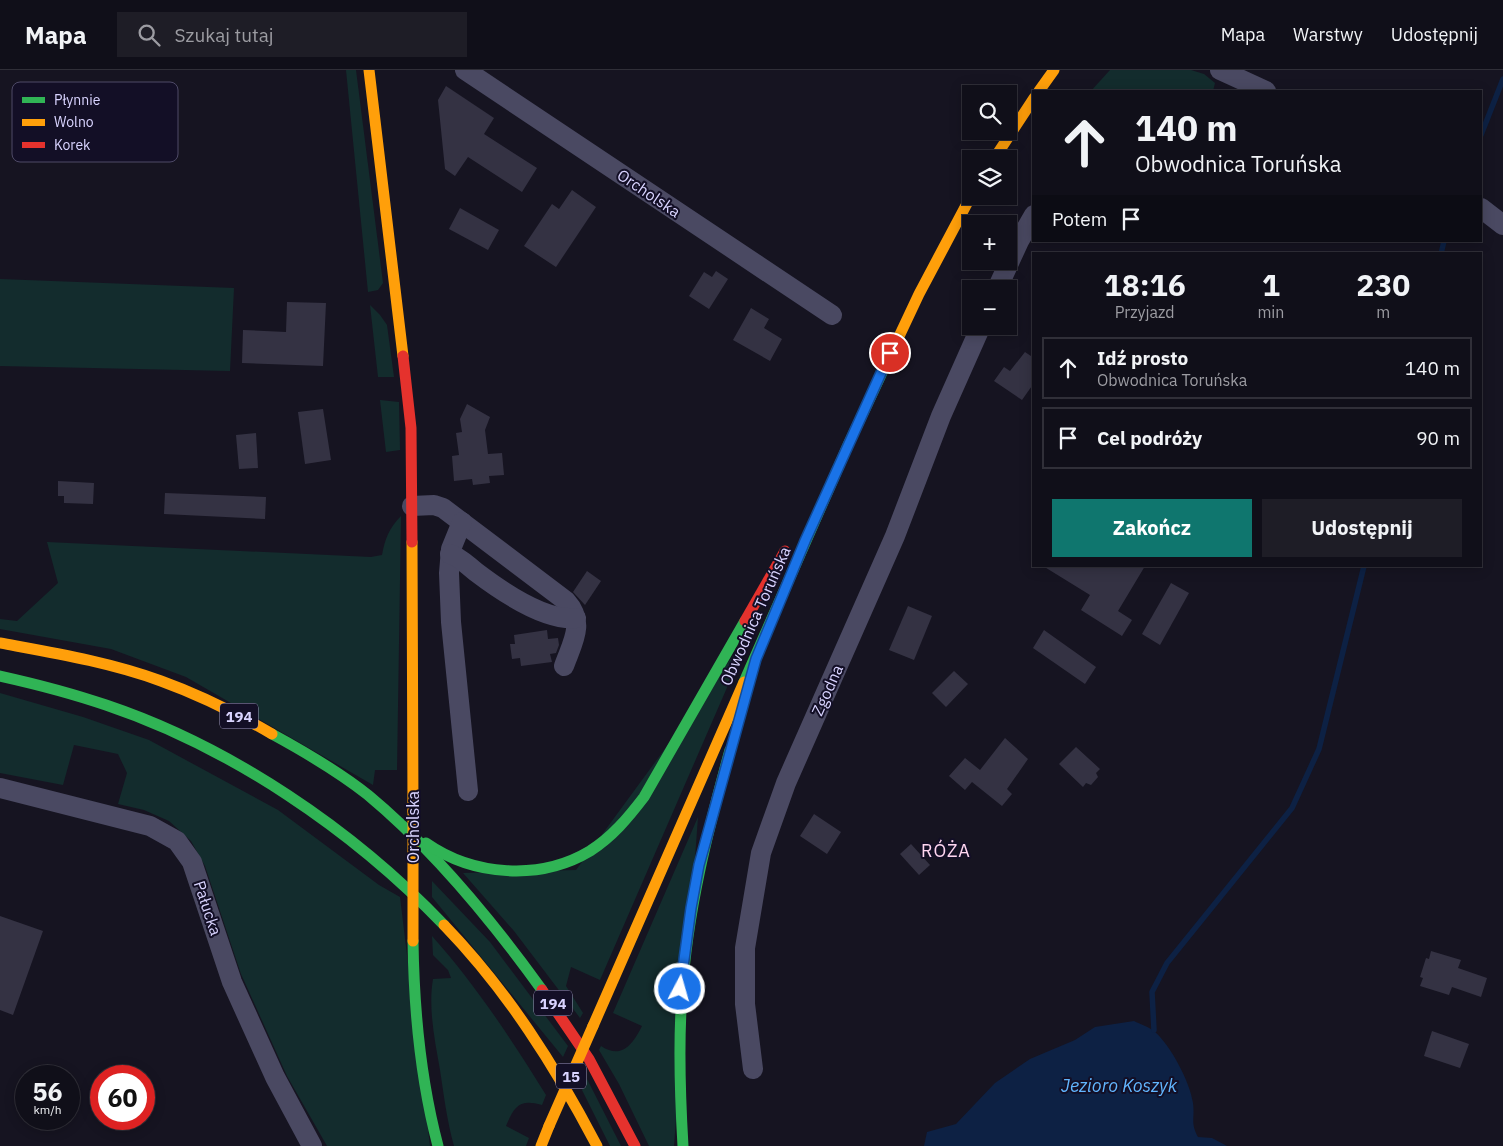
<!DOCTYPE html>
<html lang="pl">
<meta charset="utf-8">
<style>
body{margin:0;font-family:"IBM Plex Sans",sans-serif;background:#1e1d26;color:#f1f3f6;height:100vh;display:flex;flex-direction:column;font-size:19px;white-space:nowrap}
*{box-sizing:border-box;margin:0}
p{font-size:16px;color:#9c9ca2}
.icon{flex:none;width:28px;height:28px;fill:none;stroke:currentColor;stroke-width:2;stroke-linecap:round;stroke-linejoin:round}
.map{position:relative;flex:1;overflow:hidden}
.sheet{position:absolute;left:1032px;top:182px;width:450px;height:315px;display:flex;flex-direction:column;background:#100f19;border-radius:0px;box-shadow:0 2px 12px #0003,0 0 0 1px #302f38}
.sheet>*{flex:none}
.guide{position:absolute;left:1032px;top:20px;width:450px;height:152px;border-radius:0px;box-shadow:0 2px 12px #0003,0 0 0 1px #302f38;background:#100f19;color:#f1f3f6;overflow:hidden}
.buttons{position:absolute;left:962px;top:15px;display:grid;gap:10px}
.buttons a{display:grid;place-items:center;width:55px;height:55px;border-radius:0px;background:#100f19;box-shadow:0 2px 12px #0003,0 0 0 1px #302f38;font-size:25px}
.speed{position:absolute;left:15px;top:995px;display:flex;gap:10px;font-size:25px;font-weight:700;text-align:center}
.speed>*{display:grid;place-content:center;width:65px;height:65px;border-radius:50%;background:#100f19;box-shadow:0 2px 12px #0003,0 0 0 1px #302f38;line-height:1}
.speed small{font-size:12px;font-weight:400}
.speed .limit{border:8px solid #d22;background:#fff;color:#111}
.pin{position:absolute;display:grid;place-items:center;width:42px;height:42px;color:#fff;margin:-21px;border:2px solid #fff;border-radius:50%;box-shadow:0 1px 5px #0007}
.me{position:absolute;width:55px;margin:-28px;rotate:6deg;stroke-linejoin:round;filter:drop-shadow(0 0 4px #0008)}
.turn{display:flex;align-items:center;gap:18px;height:105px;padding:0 20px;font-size:22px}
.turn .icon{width:65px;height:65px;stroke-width:2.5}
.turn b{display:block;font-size:35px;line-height:42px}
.then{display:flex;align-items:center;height:48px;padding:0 20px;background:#0003;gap:10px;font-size:19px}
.eta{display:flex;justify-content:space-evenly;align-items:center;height:85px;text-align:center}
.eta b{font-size:30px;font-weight:800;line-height:35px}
.cta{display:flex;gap:10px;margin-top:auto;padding:10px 20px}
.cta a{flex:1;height:58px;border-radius:0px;background:#0f766e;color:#fff;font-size:20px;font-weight:800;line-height:58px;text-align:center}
.cta a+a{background:#1e1d26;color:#f1f3f6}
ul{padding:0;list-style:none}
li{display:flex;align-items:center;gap:15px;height:62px;margin:0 10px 8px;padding:0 10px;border:2px solid #302f38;border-radius:0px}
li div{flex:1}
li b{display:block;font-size:19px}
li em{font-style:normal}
header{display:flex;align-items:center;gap:30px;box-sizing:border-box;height:70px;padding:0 25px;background:#100f19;border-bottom:1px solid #302f38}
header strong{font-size:24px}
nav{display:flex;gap:28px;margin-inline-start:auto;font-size:18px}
.search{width:350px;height:45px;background:#1e1d26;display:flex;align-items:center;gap:12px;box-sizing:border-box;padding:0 18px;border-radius:0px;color:#9c9ca2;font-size:19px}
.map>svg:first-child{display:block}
.green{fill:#132c2d}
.water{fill:#0d2144}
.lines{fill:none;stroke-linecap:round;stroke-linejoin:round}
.stream{stroke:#0d2144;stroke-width:5.5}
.building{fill:#343243}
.street{stroke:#4a4962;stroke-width:20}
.fast{stroke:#30b455;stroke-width:11}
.slow{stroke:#ff9f0a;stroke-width:11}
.jam{stroke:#e5322d;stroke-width:11}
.slow-bridge{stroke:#ff9f0a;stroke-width:11}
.route-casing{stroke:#114b97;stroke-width:12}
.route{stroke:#1a73e8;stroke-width:9}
.labels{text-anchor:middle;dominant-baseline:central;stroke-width:4;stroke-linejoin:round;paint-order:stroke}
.shield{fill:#130f26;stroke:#9e99be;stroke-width:1}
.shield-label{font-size:15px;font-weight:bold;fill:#d9d4ff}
.street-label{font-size:16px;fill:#d9d4ff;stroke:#130f26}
.neighbourhood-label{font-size:18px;letter-spacing:1px;fill:#ffd6f0;stroke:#130f26}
.water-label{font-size:18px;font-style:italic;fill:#62b6ff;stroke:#130f26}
.key{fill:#130f26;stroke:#4e4a67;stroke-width:1}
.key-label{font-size:14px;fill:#d9d4ff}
</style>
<header>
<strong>Mapa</strong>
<div class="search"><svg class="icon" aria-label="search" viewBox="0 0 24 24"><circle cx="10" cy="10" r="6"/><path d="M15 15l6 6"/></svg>Szukaj tutaj</div>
<nav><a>Mapa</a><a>Warstwy</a><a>Udostępnij</a></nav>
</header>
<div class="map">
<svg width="1503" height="1076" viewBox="0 0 1503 1076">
<rect width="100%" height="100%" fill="#161421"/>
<g class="green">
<path d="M346,0H356L383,213L378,220L368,222Z"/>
<path d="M1110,0H1191L1204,4L1215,13L1213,21H1091Z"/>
<path d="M0,209L234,218L230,301L0,296Z"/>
<path d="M370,235L380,245L387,255L394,307H378Z"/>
<path d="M380,330L399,332L400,380L386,382Z"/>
<path d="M401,446L397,700H375L373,715L186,607L111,579L0,559V549L17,551L58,513L47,472L371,487L382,485C385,469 389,458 401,446Z"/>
<path d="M752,560L600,910L571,897L566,916L583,943L580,948L514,861L463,803L576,800Z"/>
<path d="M0,623L83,647L149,670L278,740L379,815L400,827L430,1076H327L287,1006L241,904L205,796L191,771L169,751L144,740L118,734L127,703L118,684L74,675L63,715L0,703Z"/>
<path d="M698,747L674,1076H649L619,1014L599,980L601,976C622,990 633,974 642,956L613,943Z"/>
<path d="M432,811L490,872L568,976L563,987L432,827Z"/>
<path d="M432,866C475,914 512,970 546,1025L542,1035C519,1028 514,1037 506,1056L529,1068L526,1076H454C447,1051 444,1026 440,1000C435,971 428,939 433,909L451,908L448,900L433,885Z"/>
<path d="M587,1009L621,1076H610L582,1020Z"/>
</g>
<path class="water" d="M1134,951C1140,954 1149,957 1155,962C1171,976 1190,1012 1193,1033C1195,1049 1190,1052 1198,1067L1212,1068L1227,1076H924L927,1062L956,1054L995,1013L1030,989L1075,970L1095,957Z"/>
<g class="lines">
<g class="stream">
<path d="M1481,65L1503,9"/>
<path d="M1441,184L1444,171"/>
<path d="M1154,960L1152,922L1167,893L1292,738L1319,679L1364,496"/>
</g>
</g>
<g class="building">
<path d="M446,16L494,48L484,64L537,98L522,122L468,87L455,106L445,99L438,30Z"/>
<path d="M572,120L596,137L556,197L524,176L552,134L559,139Z"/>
<path d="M460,138L499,160L488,180L449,159Z"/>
<path d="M716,201L728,209L709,239L689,226L704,202L712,207Z"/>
<path d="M287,232L326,233L323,296L242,293L243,260L286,262Z"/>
<path d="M751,238L769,249L764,258L782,269L770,291L733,270Z"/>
<path d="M1025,282L1034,288V313L1022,330L994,311L1004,297L1010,301Z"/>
<path d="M467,334L490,347L485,360L488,384L502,383L504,405L489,406L490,413L473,415L472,409L454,411L452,386L459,385L456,363L462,362L460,349Z"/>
<path d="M323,339L331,390L305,394L298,342Z"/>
<path d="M256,363L258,398L239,399L236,365Z"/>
<path d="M58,411L94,413L93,434L64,433V426H58Z"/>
<path d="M165,423L266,427L265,449L164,444Z"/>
<path d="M1043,496H1145L1118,541L1132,550L1122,566L1081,540L1090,525Z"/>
<path d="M587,501L601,511L585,535L573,522Z"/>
<path d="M1171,513L1189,523L1160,575L1142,564Z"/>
<path d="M908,536L932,546L914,590L889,580Z"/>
<path d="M547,560L548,569L558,568L559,575L556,583L550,584L552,592L521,596L520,588L512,589L510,574H515L514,565Z"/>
<path d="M1044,560L1096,597L1085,614L1033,578Z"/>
<path d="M954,601L968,614L946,637L932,623Z"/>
<path d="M1005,668L1028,689L1007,719L1012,724L1002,736L972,712L965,720L949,706L965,688L980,700Z"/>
<path d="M1076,677L1100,699L1096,703L1098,707L1091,715L1086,713L1083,717L1059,694Z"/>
<path d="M814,744L841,762L827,784L800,766Z"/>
<path d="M911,774L930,795L919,805L900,784Z"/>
<path d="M0,846L43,861L13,945L0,940Z"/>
<path d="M1431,881L1461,890L1458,898L1487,908L1481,927L1452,917L1449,925L1420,916L1423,908L1420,907L1426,888L1429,889Z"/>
<path d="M1432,961L1469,974L1460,998L1424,986Z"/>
</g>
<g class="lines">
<g class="street">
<path d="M465,0L832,245"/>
<path d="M1220,0L1266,21"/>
<path d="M1481,138L1503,155"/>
<path d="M997,219L1019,171L1034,145"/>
<path d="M412,436L434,435L443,438L566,531C586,553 572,573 564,596"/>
<path d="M462,452L451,479L449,503L451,552L468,721"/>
<path d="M450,484C460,487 468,496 476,502C501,521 544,551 576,548"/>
<path d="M0,718L150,756L177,771L192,792L232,912L275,1007L312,1076"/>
<path d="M753,999L745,934V878L761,783L786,713L895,466L941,346L981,256"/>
</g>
<g class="fast">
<path d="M0,606C36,614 71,623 106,635C231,677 353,760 444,855"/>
<path d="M744,612L849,373L887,292"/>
<path d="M272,664C305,682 339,702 368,725C433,779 493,852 542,920"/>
<path d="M426,773C473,806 540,811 590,781C612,767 628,748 644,727L745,551"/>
<path d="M413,871C414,941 420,1008 438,1076"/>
<path d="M683,1076C680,1025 678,975 682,925C687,841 708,760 730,680"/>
</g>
<g class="slow">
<path d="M369,0L403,286"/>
<path d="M1039,21L1054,0"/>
<path d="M994,89L1034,28"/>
<path d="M887,292L919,224L971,126"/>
<path d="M412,472L413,741"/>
<path d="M0,573C54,583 109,592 161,611C200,625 236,643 272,664"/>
<path d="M444,855C507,920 555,996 597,1076"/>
<path d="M593,956L744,612"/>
<path d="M541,1076L549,1056"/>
</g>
<g class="jam">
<path d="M403,286L411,358L412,472"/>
<path d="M745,551L785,481"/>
<path d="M542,920L589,989L635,1076"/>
</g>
<g class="slow-bridge">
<path d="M413,741V871"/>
<path d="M549,1056L593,956"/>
</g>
</g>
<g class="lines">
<g class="route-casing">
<path id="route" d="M680,919L691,838L699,795L756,589L805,471L890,283"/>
</g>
<use href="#route" class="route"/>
</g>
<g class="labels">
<g class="shield">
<rect x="220" y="633.5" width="38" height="25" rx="4"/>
<rect x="534" y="920.5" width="38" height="25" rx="4"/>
<rect x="556" y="993.5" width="30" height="25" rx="4"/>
</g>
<g class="shield-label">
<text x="239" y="646">194</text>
<text x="553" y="933">194</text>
<text x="571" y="1006">15</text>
</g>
<g class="street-label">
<text transform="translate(649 123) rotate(34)">Orcholska</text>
<text transform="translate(755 546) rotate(-66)">Obwodnica Toruńska</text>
<text transform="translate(827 620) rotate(-66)">Zgodna</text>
<text transform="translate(413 757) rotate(-90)">Orcholska</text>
<text transform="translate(208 838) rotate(72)">Pałucka</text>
</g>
<g class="neighbourhood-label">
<text x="946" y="780">RÓŻA</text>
</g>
<g class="water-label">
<text x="1119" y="1015">Jezioro Koszyk</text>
</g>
</g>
<rect x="12" y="12" width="166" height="80" rx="8" class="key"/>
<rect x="22" y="27" width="23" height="6" fill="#30b455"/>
<rect x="22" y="49" width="23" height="7" fill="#ff9f0a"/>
<rect x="22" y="72" width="23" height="6" fill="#e5322d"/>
<g class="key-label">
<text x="54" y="35">Płynnie</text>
<text x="54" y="57">Wolno</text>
<text x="54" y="80">Korek</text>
</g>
</svg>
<div class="buttons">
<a><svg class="icon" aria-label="search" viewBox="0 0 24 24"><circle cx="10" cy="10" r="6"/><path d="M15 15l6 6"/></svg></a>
<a><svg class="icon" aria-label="layers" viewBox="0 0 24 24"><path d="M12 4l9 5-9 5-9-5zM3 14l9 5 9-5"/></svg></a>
<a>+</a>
<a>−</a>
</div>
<div class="speed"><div>56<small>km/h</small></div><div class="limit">60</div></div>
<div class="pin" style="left:890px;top:283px;background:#d93025"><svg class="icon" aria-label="arrive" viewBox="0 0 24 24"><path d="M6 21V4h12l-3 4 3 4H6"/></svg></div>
<svg class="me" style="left:680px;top:919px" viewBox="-20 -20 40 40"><circle r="17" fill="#1a73e8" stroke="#fff" stroke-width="3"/><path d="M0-11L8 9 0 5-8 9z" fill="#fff"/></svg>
<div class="guide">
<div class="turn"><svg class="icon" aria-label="ahead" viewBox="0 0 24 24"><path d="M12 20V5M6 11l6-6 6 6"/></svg><div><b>140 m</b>Obwodnica Toruńska</div></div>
<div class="then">Potem<svg class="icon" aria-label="arrive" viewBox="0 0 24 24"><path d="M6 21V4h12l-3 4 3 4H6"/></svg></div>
</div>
<section class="sheet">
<div class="eta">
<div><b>18:16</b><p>Przyjazd</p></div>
<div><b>1</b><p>min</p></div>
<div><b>230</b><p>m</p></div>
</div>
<ul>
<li><svg class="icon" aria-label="ahead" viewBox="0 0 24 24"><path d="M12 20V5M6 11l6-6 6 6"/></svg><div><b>Idź prosto</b><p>Obwodnica Toruńska</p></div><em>140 m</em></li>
<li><svg class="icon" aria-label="arrive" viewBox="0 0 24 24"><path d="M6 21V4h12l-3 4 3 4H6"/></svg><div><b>Cel podróży</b></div><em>90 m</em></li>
</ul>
<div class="cta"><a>Zakończ</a><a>Udostępnij</a></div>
</section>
</div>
